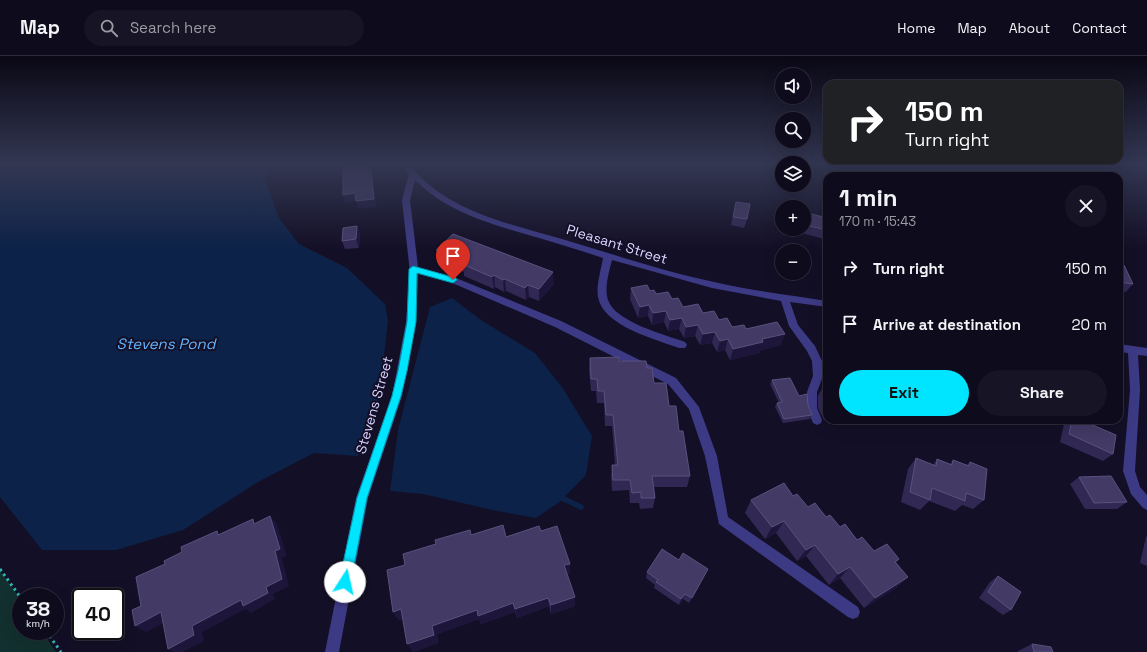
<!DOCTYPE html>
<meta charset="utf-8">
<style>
body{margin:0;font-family:"Space Grotesk",sans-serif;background:#171425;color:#f1f3f6;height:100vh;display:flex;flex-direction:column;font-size:15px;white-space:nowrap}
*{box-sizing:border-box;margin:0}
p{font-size:13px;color:#9b9ba3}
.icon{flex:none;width:22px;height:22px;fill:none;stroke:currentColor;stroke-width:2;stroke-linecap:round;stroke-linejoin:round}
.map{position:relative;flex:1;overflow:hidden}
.panel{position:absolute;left:823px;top:116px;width:300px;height:252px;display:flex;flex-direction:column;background:#0e0b1c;border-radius:12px;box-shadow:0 4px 16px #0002,0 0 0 1px #2e2b3b}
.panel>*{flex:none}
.hud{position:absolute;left:823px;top:24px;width:300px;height:84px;border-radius:12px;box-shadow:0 4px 16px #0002,0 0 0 1px #2e2b3b;background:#202124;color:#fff;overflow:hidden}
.controls{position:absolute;left:775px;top:12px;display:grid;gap:8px}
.controls a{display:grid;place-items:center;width:36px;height:36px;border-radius:50%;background:#0e0b1c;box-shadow:0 4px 16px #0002,0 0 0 1px #2e2b3b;font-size:20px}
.speed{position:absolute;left:12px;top:532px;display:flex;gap:8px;font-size:20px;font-weight:700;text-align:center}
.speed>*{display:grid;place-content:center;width:52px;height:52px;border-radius:50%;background:#0e0b1c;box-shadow:0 4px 16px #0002,0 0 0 1px #2e2b3b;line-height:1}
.speed small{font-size:10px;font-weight:400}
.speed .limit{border:2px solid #111;border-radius:6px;background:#fff;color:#111}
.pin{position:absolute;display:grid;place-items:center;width:34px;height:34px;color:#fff;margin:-41px -17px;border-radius:50% 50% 50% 0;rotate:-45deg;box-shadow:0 0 4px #0007}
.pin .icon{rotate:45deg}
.me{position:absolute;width:44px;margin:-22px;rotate:10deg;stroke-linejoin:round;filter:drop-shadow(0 0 3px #0008)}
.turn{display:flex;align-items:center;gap:14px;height:84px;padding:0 16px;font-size:18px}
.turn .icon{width:52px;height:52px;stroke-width:2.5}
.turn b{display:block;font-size:28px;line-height:34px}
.round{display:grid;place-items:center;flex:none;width:42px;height:42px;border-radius:21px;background:#171425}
.headline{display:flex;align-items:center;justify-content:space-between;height:68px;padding:0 16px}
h1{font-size:24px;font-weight:700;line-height:30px}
.cta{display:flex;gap:8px;margin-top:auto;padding:8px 16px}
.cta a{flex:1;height:46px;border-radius:24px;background:#00e5ff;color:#111;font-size:16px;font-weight:700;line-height:46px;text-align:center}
.cta a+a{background:#171425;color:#f1f3f6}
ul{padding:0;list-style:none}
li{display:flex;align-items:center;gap:12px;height:56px;padding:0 16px}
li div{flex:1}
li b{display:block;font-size:15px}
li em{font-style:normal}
header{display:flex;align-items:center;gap:24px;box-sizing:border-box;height:56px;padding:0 20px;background:#0e0b1c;border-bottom:1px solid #2e2b3b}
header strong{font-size:19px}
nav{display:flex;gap:22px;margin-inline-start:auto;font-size:14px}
.search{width:280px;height:36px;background:#171425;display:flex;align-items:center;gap:10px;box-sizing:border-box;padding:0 14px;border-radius:22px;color:#9b9ba3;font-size:15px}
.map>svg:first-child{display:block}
.green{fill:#12302f}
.water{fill:#0c2248}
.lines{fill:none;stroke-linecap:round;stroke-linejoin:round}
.stream{stroke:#0c2248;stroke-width:5.5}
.path{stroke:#2fb8b0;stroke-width:3;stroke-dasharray:2.5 3.5;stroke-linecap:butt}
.minor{fill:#3d3a85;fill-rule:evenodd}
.wall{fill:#312854}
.shaded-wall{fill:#1d163a}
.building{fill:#433a66;stroke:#5a527e}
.route{fill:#00e5ff;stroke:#0095a6}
.labels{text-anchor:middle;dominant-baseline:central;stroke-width:4;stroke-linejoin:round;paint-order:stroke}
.street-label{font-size:14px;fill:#d9d4ff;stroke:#130f26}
.water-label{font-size:15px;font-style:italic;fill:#62b6ff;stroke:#130f26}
</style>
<header>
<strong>Map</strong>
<div class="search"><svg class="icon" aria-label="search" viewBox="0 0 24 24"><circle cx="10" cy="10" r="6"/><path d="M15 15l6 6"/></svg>Search here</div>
<nav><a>Home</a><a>Map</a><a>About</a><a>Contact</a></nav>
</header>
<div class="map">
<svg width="1147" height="596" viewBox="0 0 1147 596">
<rect width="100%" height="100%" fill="#130f26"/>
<path class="green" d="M0,514L21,544V575H42L56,596H0Z"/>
<g class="water">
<path d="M0,109H267L266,126L279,162L299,188L347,212L385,248L388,265L376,367L358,400L314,397L258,426L183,474L116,494H42L0,441Z"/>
<path d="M452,242L481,264L535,297L562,331L592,380L586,419L558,447L536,462L497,455L423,438L390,435L398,374L430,251Z"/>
</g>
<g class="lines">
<path class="stream" d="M558,440L581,451"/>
<g class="path">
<path d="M0,513L21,542"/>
<path d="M46,575L61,596"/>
</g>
<g class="minor">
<path d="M402,109H410C447,156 508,167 562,183C613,198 662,215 714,226C752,235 789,239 827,245V251L790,246L798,269L815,290L822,305L823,320L817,336V352L822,364L821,367L817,369L813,367L807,352V336L813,320L812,305L807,295L789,270L781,245L712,232L612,204C609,216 604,232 608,244C615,266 666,279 685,286L687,289L685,292H679C655,283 603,270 598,241C596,229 601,214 603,202C582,195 560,188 539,182C495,169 449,158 415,124L410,144L418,211L456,222L561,265L676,322L699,351L717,400L728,461L858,551L860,556L858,561L853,563L848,561L719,468L705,400L689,353L668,328L555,271L450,226L418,218L416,266L402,340L368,442L339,596H325L356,442L392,340L406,266L410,217L402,144L409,118Z"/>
<path d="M1119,288L1147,292V300L1138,299L1140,334L1135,415L1140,431L1147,439V454L1143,452L1131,438L1123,415L1130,334L1128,297L1119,296Z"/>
</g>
</g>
<g class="wall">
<path d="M736,146L747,163L744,172L731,169Z"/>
<path d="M808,157L827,162V184L802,177L803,173H804V169Z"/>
<path d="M357,170L360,178L359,192L345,193L342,185Z"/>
<path d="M436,194L554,228L539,245L529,241L526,244L506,235L504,236L495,231L494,233L464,220V216L439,206Z"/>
<path d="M1119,208L1133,228L1126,236L1119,235Z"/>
<path d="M631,232L650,235L656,238L672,243L683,251L703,257L719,264L732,271L746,273L781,289L761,294L759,297L730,304L725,294L717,296L712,287L700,289L695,280L684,282L679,273L668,275L664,266L652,269L648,260L638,262L630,243Z"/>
<path d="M590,302L619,305L647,312L654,327L669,350L679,375L690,420L687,431H654L655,442L653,452L640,453L639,447H630L629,434L612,435L611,420L612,409H615L612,370H605L604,347H597L596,335H591L589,314Z"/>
<path d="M827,322V364H824L818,352V340L824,329V328Z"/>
<path d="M772,324L799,340L808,349L812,359L810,363L783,367L775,351L777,347H779L770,328Z"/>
<path d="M1069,364H1081L1113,398L1103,405L1060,386L1064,368Z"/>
<path d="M916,402L933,409L937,403L950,408L953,404L967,409L970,406L984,444L973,453L962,449L955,455L929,445L920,454L901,446L908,413Z"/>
<path d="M1079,421L1127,446L1117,453H1085L1070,428Z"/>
<path d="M793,440L808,451L826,461L874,495L899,503L896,506L908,521L896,532L864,552L840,522L829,529L806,500L797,505L776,477L765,483L745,457L751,444Z"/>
<path d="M541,475L570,517L567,518L575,550L551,558L549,550L517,562L515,556L481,568L479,563L437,578L438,587L413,596L403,563L399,564L393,556L405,509L471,479L506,481Z"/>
<path d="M1147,480V510L1140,507L1146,481Z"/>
<path d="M679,504L708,513L689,547L683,543L679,549L654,532L655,529L646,522L647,516Z"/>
<path d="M998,520L1011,554L1003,559L979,542L990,526Z"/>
<path d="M1032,588L1053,596H1018V595Z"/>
</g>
<g class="shaded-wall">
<path d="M370,109H371L377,151L359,153L356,145L345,147L343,139Z"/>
<path d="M357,170L360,178L359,192L356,183Z"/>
<path d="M553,216L554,228L539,245V233Z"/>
<path d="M494,219L495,231L494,233L492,221Z"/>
<path d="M505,223L506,235L504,236L503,224Z"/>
<path d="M528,229L529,241L526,244L525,232Z"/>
<path d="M649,249L648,260L638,262L640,251Z"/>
<path d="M666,255L664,266L652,269L653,257Z"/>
<path d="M682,262L679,273L668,275L670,264Z"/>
<path d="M698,269L695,280L684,282L686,271Z"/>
<path d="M715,276L712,287L700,289L703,278Z"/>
<path d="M785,278L781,289L761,294L759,297L730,304L733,293L762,283Z"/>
<path d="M728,283L725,294L717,296L720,285Z"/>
<path d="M270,460L277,468L287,500L282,502L289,530L273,538L275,543L251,557L246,553L202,576L204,585L183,596H174L168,593L192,570L266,531Z"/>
<path d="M784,465L776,477L765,483L772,471Z"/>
<path d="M815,489L806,500L797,505L806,494Z"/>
<path d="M570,508V517L564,519V509Z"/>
<path d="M850,511L840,522L829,529L838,518Z"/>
<path d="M908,521L896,532L864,552L875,542Z"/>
<path d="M685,538L683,543L679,549L681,543Z"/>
<path d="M575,541V550L551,558V549Z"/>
<path d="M548,542L549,550L517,562L515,553Z"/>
<path d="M513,547L515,556L481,568L479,563L437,578L438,587L413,596L407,588L432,570L477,554Z"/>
<path d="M401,553L407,562L399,564L393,556Z"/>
<path d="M161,556L172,563L146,576L135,570Z"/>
</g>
<g class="building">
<path d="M343,109H370L374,143L356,145L355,137L343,139Z"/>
<path d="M736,146L750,148L747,163L733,161Z"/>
<path d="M808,157L827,162V174L805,169Z"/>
<path d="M357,170L356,183L342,185L343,172Z"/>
<path d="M453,178L553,216L539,233L528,229L525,232L505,223L503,224L494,219L492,221L462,208L465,206L436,194Z"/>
<path d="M1119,208L1124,209L1133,228L1119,226Z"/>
<path d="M647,229L650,235L654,234L656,238L668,236L672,243L678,242L683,251L698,248L703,257L714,255L719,264L727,262L732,271L744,269L746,273L777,266L785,278L762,283L763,286L733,293L728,283L720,285L715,276L703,278L698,269L686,271L682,262L670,264L666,255L653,257L649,249L640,251L631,232Z"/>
<path d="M619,301V305H646L647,312H652L654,327H666L669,350H676L679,375H683L690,420H652L655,442H641V436L632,437L630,424H613L612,409H618L613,359H606L604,335H598L597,323H591L590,302Z"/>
<path d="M790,322L799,340L807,338L808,349L812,359L784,363L777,347L782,346L772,324Z"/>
<path d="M1119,322H1120L1119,341Z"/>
<path d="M824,329H827V347L824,341Z"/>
<path d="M1072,364H1081L1116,379L1113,398L1069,378Z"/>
<path d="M916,402L936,410L937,403L952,409L953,404L969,410L970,406L987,413L984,444L966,437L965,445L932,432L930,444L910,436Z"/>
<path d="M1111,420L1127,446L1094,447L1079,421Z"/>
<path d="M784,427L793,440L797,438L808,451L815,447L826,461L830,459L840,471L845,468L857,484L862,481L874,495L887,488L899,503L895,506L908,521L875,542L850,511L838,518L815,489L806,494L784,465L772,471L751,444Z"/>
<path d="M270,460L280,493L275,495L282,523L266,531L268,537L243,550L241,544L192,570L194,579L168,593L161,556L135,570L132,554L141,550L136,521L165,508L164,505L182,496L181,491L217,475L218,479L253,463L254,468Z"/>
<path d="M503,469L506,481L539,470L541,475L557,470L570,508L564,509L575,541L551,549L548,542L515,553L513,547L478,560L477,554L432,570L434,579L407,588L401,553L393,556L387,514L405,509L403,498L436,488L435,484L470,474L471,479Z"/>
<path d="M662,493L679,504L683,497L708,513L692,542L685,538L681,543L656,526L658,524L647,516Z"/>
<path d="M998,520L1021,536L1011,554L988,536Z"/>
<path d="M1032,588L1051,591L1053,596H1034Z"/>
</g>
<linearGradient id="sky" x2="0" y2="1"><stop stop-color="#0a0815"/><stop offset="0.56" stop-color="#333752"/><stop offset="1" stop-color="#333752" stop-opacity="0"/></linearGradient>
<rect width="1147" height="193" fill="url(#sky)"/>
<path class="route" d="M413,210L456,222L457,224L453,227L417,217L416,266L407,315L401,340L367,442L351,526L349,530L345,532L341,530L339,526L357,442L392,340L398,315L407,266L409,213Z"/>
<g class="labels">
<g class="street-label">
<text transform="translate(617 188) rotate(17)">Pleasant Street</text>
<text transform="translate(374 349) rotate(-74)">Stevens Street</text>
</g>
<g class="water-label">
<text x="166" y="287">Stevens Pond</text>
</g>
</g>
</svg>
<div class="controls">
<a><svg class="icon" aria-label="sound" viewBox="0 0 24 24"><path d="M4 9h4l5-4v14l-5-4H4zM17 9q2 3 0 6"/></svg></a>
<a><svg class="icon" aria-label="search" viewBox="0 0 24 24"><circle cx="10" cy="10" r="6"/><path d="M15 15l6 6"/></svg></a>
<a><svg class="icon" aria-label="layers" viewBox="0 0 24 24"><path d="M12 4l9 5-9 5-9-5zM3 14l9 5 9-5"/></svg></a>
<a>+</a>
<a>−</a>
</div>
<div class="speed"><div>38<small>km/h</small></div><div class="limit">40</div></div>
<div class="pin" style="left:453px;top:224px;background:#d93025"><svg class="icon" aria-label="arrive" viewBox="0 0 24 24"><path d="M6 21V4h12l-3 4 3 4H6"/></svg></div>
<svg class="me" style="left:345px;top:526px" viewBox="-20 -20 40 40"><circle r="19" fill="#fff"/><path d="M0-13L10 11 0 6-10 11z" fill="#00e5ff"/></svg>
<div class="hud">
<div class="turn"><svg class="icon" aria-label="right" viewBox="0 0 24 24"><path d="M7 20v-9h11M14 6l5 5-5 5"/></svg><div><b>150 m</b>Turn right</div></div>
</div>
<section class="panel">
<div class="headline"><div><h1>1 min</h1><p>170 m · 15:43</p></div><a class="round"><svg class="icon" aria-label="close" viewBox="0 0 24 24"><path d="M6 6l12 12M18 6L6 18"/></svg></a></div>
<ul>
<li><svg class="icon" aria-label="right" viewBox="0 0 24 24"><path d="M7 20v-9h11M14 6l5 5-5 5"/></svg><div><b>Turn right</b></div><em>150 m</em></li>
<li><svg class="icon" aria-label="arrive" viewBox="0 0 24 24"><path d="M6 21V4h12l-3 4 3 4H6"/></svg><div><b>Arrive at destination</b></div><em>20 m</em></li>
</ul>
<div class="cta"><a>Exit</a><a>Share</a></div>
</section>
</div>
